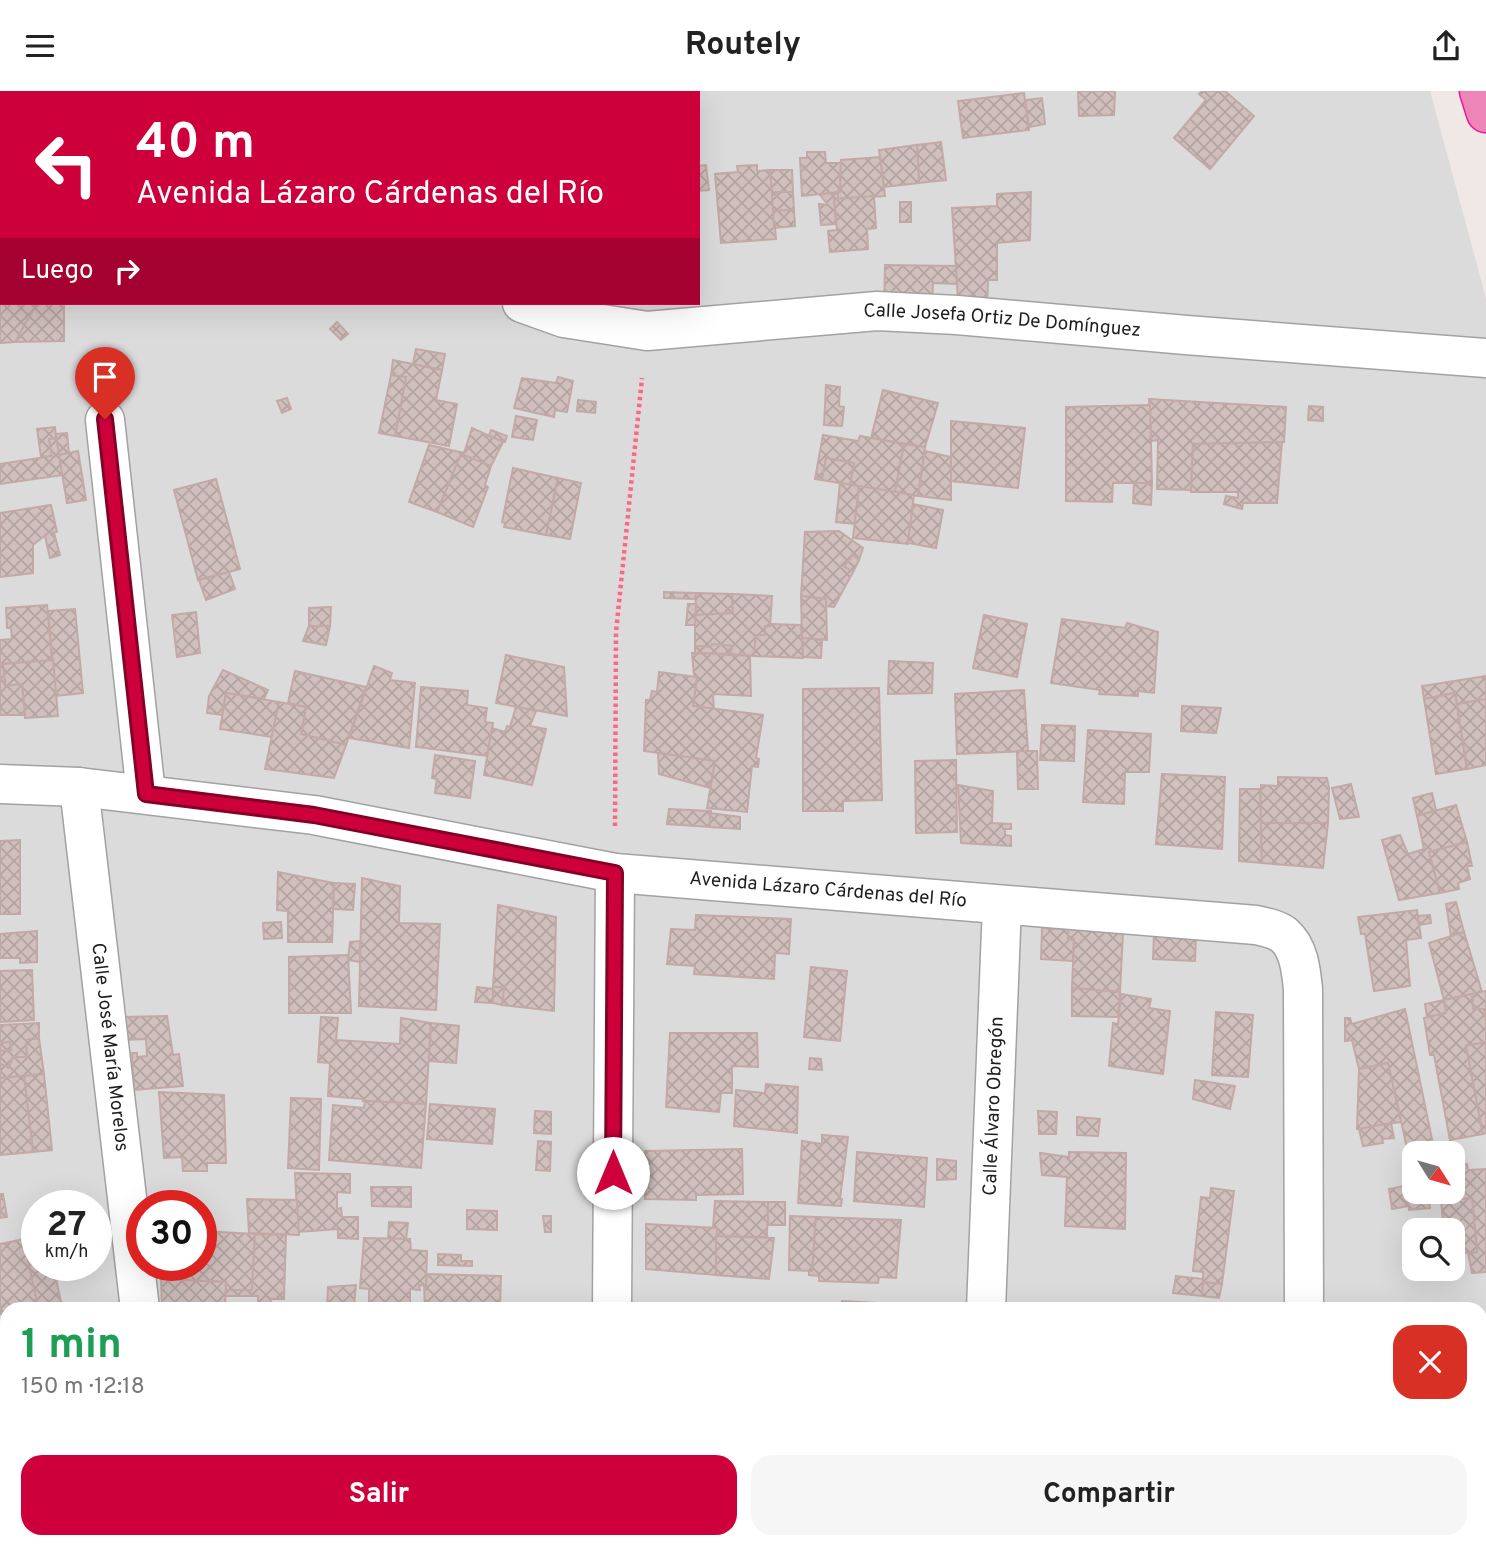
<!DOCTYPE html>
<html lang="es">
<meta charset="utf-8">
<style>
body{margin:0;font-family:Overpass,sans-serif;background:#f6f6f6;color:#222;height:100vh;display:flex;flex-direction:column;font-size:26px;white-space:nowrap}
*{box-sizing:border-box;margin:0}
p{font-size:23px;color:#767676}
.icon{flex:none;width:38px;height:38px;fill:none;stroke:currentColor;stroke-width:2;stroke-linecap:round;stroke-linejoin:round}
.map{position:relative;flex:1;overflow:hidden}
.drawer{position:absolute;left:0px;top:1211px;width:1488px;height:247px;display:flex;flex-direction:column;background:#fff;border-radius:21px 21px 0 0;box-shadow:0 7px 28px #0002}
.drawer>*{flex:none}
.banner{position:absolute;left:0px;top:0px;width:700px;height:214px;box-shadow:0 7px 28px #0002;background:#cd003c;color:#fff;overflow:hidden}
.needle{width:46px;rotate:127deg}
.buttons{position:absolute;left:1402px;top:1050px;display:grid;gap:14px}
.buttons a{display:grid;place-items:center;width:63px;height:63px;border-radius:14px;background:#fff;box-shadow:0 7px 28px #0002;font-size:35px}
.speed{position:absolute;left:21px;top:1099px;display:flex;gap:14px;font-size:35px;font-weight:700;text-align:center}
.speed>*{display:grid;place-content:center;width:91px;height:91px;border-radius:50%;background:#fff;box-shadow:0 7px 28px #0002;line-height:1}
.speed small{font-size:18px;font-weight:400}
.speed .limit{border:10px solid #d22;background:#fff;color:#111}
.pin{position:absolute;display:grid;place-items:center;width:60px;height:60px;color:#fff;margin:-72px -30px;border-radius:50% 50% 50% 0;rotate:-45deg;box-shadow:0 0 7px #0007}
.pin .icon{rotate:45deg}
.me{position:absolute;width:77px;margin:-38px;rotate:0deg;stroke-linejoin:round;filter:drop-shadow(0 0 5px #0008)}
.turn{display:flex;align-items:center;gap:24px;height:147px;padding:0 21px;font-size:32px}
.turn .icon{width:91px;height:91px;stroke-width:2.5}
.turn b{display:block;font-size:49px;line-height:60px}
.then{display:flex;align-items:center;height:66px;padding:0 21px;background:#0003;gap:14px;font-size:26px}
.round{display:grid;place-items:center;flex:none;width:74px;height:74px;border-radius:21px;background:#f6f6f6}
.summary{display:flex;align-items:center;justify-content:space-between;height:119px;padding:0 21px}
h1{font-size:42px;font-weight:700;line-height:52px;color:#1e9e55}
.button{display:flex;gap:14px;margin-top:auto;padding:14px 21px}
.button a{flex:1;height:80px;border-radius:21px;background:#cd003c;color:#fff;font-size:28px;font-weight:700;line-height:80px;text-align:center}
.button a+a{background:#f6f6f6;color:#222}
header{display:flex;justify-content:space-between;align-items:center;height:91px;padding:0 21px;background:#fff;font-size:32px;font-weight:700}
.map>svg:first-child{display:block}
.residential{fill:#dcdbdc;fill-rule:evenodd}
.building{fill:url(#building-cross-hatch);stroke:#c3a9a5;stroke-width:2}
.lines{fill:none;stroke-linecap:round;stroke-linejoin:round}
.street-casing{stroke:#a2a2a2;stroke-width:41}
.highway-casing{stroke:#e8179c;stroke-width:41}
.path{stroke:#ff6683;stroke-width:4.5;stroke-dasharray:3.5 3.5;stroke-linecap:butt}
.street{stroke:#fff;stroke-width:38}
.highway{stroke:#ed85b7;stroke-width:38}
.route-casing{stroke:#850027;stroke-width:18}
.route{stroke:#cd003c;stroke-width:12}
.labels{text-anchor:middle;dominant-baseline:central;stroke-width:5;stroke-linejoin:round;paint-order:stroke}
.street-label{font-size:19px;fill:#1e1e1e;stroke:#fff}
</style>
<header><svg class="icon" aria-label="menu" viewBox="0 0 24 24"><path d="M4 6h16M4 12h16M4 18h16"/></svg>Routely<svg class="icon" aria-label="share" viewBox="0 0 24 24"><path d="M12 15V3M7 8l5-5 5 5M5 13v7h14v-7"/></svg></header>
<div class="map">
<svg width="1486" height="1457" viewBox="0 0 1486 1457">
<defs>
<pattern id="building-cross-hatch" width="8" height="8" patternUnits="userSpaceOnUse" patternTransform="scale(1.75)"><rect width="8" height="8" fill="#d0bfbc"/><path d="M0 0l8 8M0 8l8-8" fill="none" stroke="#b2a4a1"/></pattern>
</defs>
<rect width="100%" height="100%" fill="#f0e8e4"/>
<path class="residential" d="M0,0H1430L1486,207V1457H0ZM2,2H698V212H2ZM1414,1062H1452V1101H1414ZM37,1115H96V1174H37ZM142,1115H201V1174H142ZM1414,1139H1452V1178H1414ZM7,1218H1480V1451H7Z"/>
<g class="building">
<path d="M191,0H236L237,2H192Z"/>
<rect x="242" y="0" width="48" height="2"/>
<path d="M1078,0H1115L1114,24L1079,25Z"/>
<path d="M1202,0H1225L1254,25L1210,78L1174,47L1206,9L1199,3Z"/>
<path d="M1024,2L1029,39L963,47L958,10Z"/>
<path d="M1042,7L1045,33L1029,36L1025,9Z"/>
<path d="M941,51L946,89L919,92L917,54Z"/>
<path d="M917,54L919,92L884,96L879,59Z"/>
<path d="M807,61H825L826,72H841L840,101L802,105L800,67H807Z"/>
<path d="M880,66L885,105L838,108V101H840L841,69Z"/>
<path d="M706,74L709,99L698,100V75Z"/>
<path d="M757,74V80L770,79L776,148L721,152L715,83L738,81L737,75Z"/>
<path d="M770,79H792L793,101H776V104H772Z"/>
<path d="M776,101H793L794,119L773,120L772,104H776Z"/>
<path d="M838,101V108H834L836,133L821,134L819,113L828,114L820,104Z"/>
<path d="M1031,101L1030,149L997,152V189H988L987,221L959,223L952,117L997,115V103Z"/>
<path d="M874,105L876,137L867,138L868,158L830,161L828,140L837,139L834,108Z"/>
<rect x="900" y="111" width="11" height="20"/>
<path d="M794,119L795,135L774,137L773,120Z"/>
<path d="M0,148L2,149V204L0,208Z"/>
<path d="M885,174L956,175L957,193L933,192L932,216H884Z"/>
<path d="M2,204V212H37L15,251L0,252V208Z"/>
<path d="M37,212H64V250L15,251Z"/>
<path d="M337,231L348,243L341,249L330,238Z"/>
<path d="M416,258L445,263L442,279L413,273Z"/>
<path d="M393,269L442,279L436,309L457,313L449,355L395,345L406,286L391,284Z"/>
<path d="M391,284L406,286L395,345L379,342Z"/>
<path d="M558,286L573,290L567,321L555,319L554,326L514,317L522,287L556,292Z"/>
<path d="M826,294L840,296L839,315L844,316L842,335L824,334Z"/>
<path d="M883,299L938,312L925,356L871,347Z"/>
<path d="M287,307L291,318L282,322L277,310Z"/>
<path d="M1149,308L1286,316L1284,351L1193,353L1191,399L1157,398L1158,349L1151,350Z"/>
<path d="M578,309L596,311L595,322L577,320Z"/>
<path d="M1150,314L1152,392H1113L1112,411L1066,410V316Z"/>
<path d="M1309,315L1323,316V330L1308,329Z"/>
<path d="M516,325L537,329L533,349L512,346Z"/>
<path d="M951,330L1025,337L1018,397L951,390Z"/>
<path d="M55,336L56,347L49,348L52,365L41,366L37,338Z"/>
<path d="M472,337L503,351L491,375L461,363L437,421L409,411L429,354L464,362Z"/>
<path d="M491,339L507,345L505,351L489,345Z"/>
<path d="M67,342L69,362L59,364L56,343Z"/>
<path d="M823,344L858,350L860,345L904,353L895,401L850,394L854,372L826,367L822,389L815,388Z"/>
<path d="M56,347L63,384L0,393V373L52,365L49,348Z"/>
<path d="M1282,351L1277,412H1243L1242,418L1224,413L1226,405L1238,407V401H1191L1193,353Z"/>
<path d="M904,353L925,356L918,405L895,401Z"/>
<path d="M78,360L86,409L67,412L59,364Z"/>
<path d="M925,360L951,366V409L918,405Z"/>
<path d="M461,363L491,375L485,394L488,396L473,436L437,421Z"/>
<path d="M826,367L854,372L850,394L822,389Z"/>
<path d="M513,377L558,387L546,444L504,436L505,432L502,431Z"/>
<path d="M558,387L581,392L570,448L546,444Z"/>
<path d="M216,388L240,478L198,489L174,399Z"/>
<path d="M840,392L859,395L855,433L836,431Z"/>
<path d="M1134,392H1152L1151,414L1133,412Z"/>
<path d="M859,395L914,404L908,453L853,447Z"/>
<path d="M913,413L943,419L936,457L908,452Z"/>
<path d="M51,414L57,441L48,442L33,454V482L0,486V422Z"/>
<path d="M839,440L863,457L859,469L853,464L844,475L853,481L834,516L826,515V508L801,505L805,441Z"/>
<path d="M48,442H54L60,464L50,467L45,445Z"/>
<path d="M853,464L859,469L853,481L844,475Z"/>
<path d="M229,481L235,498L206,509L199,489Z"/>
<path d="M664,501L696,502L695,508L664,507Z"/>
<path d="M696,502L732,503L733,522L695,524Z"/>
<path d="M732,503L772,505L770,535H765V544H756L754,565L730,563L732,555L712,553L711,556L695,555V524L733,522Z"/>
<path d="M801,505L826,508L827,549L802,547Z"/>
<path d="M688,513H696L695,534H686Z"/>
<path d="M47,514L52,569L0,573V549L12,548L11,537H7L6,517Z"/>
<path d="M331,516L330,535H309V517Z"/>
<path d="M75,518L83,602L56,605L48,520Z"/>
<path d="M196,521L200,562L177,566L172,524Z"/>
<path d="M984,524L1027,533L1017,586L973,577Z"/>
<path d="M1062,528L1125,537L1127,532L1158,541L1154,602L1138,600V605L1099,603L1100,599L1051,592Z"/>
<path d="M770,533L801,534L803,567L754,565L756,544H765V535H770Z"/>
<path d="M309,535H330L326,554L303,550Z"/>
<path d="M802,547L822,549L821,567L803,566Z"/>
<path d="M712,553L732,555L730,563L695,562V555L711,556Z"/>
<path d="M692,562L750,565L751,605L713,603L714,618L693,615L697,586L694,585Z"/>
<path d="M506,564L564,576L567,625L496,612Z"/>
<path d="M53,569L58,625L25,627L22,593L5,595L3,573Z"/>
<path d="M889,570L933,572L932,602L888,603Z"/>
<path d="M0,573H3L5,595L22,593L25,624H0Z"/>
<path d="M374,575L392,582L390,589L415,592L409,657L349,647Z"/>
<path d="M223,579L268,599L264,608L226,602L222,624L207,622L209,605Z"/>
<path d="M295,580L366,596L346,654L301,643L306,616L288,612Z"/>
<path d="M659,581L697,586L693,615L763,624L756,667L759,668L758,676L752,675L747,721L707,717L715,670L644,660L646,609H650L652,600L657,601Z"/>
<path d="M1486,585V608L1457,613L1455,602L1424,608L1422,595Z"/>
<path d="M421,596L468,600L467,614L487,617L485,631L493,632L487,665L416,656Z"/>
<path d="M879,597L882,709L843,710V720H803V598Z"/>
<path d="M1024,599L1028,660L957,663L955,603Z"/>
<path d="M226,602L279,611L272,646L220,638Z"/>
<path d="M1455,602L1467,678L1436,683L1424,608Z"/>
<path d="M1486,608V674L1467,678L1457,613Z"/>
<path d="M279,611L306,616L301,643L346,654L334,687L265,678Z"/>
<path d="M1182,615L1221,617L1216,642L1181,640Z"/>
<path d="M516,616L536,620L530,635L546,638L532,694L484,684L492,637L505,641L507,635L510,636Z"/>
<path d="M1042,634L1075,635L1074,670L1040,669Z"/>
<path d="M1088,639L1151,643L1149,681H1125L1124,713L1083,711Z"/>
<path d="M1017,660H1037L1038,698H1018Z"/>
<path d="M658,662L715,670L710,697L659,683Z"/>
<path d="M435,664L475,670L470,707L435,702L437,688L432,687Z"/>
<path d="M956,669L957,741L916,742L915,670Z"/>
<path d="M1162,683L1225,686L1222,758L1156,753Z"/>
<path d="M1278,686L1327,687L1329,697L1328,732H1260L1261,694L1278,695Z"/>
<path d="M1351,693L1359,726L1340,728L1332,697Z"/>
<path d="M958,694L993,700L992,732L1011,733V738H1005V744L1011,745V755L961,752Z"/>
<path d="M1240,698H1260L1262,772L1239,770Z"/>
<path d="M1432,702L1436,719L1417,725L1413,707Z"/>
<path d="M1456,714L1467,751L1429,761L1440,802L1399,809L1382,749L1400,744L1408,763L1424,758L1417,725Z"/>
<path d="M669,718L711,720L710,736L667,733Z"/>
<path d="M710,722L740,726V738L710,736Z"/>
<path d="M1261,732H1328L1323,777L1262,772Z"/>
<path d="M20,749V823H0V750Z"/>
<path d="M1467,751L1472,775H1467L1470,788L1458,792L1459,798L1440,802L1429,761Z"/>
<path d="M278,781L334,792L332,851H288V820L277,819Z"/>
<path d="M362,787L400,795L399,832L440,833L436,919L359,915Z"/>
<path d="M334,792L355,793L353,819L333,818Z"/>
<path d="M1456,811L1464,841L1451,845L1446,813Z"/>
<path d="M498,814L556,826L554,920L502,914L504,896H493Z"/>
<path d="M1417,819L1421,847L1406,849L1410,895L1374,900L1365,843H1361L1358,826Z"/>
<path d="M696,824L791,828L789,863L775,862L774,888L694,883L695,875L667,873L671,838L695,839Z"/>
<path d="M1430,824L1431,832L1419,834L1418,825Z"/>
<path d="M281,831L282,847L264,848L263,832Z"/>
<path d="M1042,837L1068,838V849L1074,848L1073,870L1041,868Z"/>
<path d="M1068,838L1123,842L1120,901L1072,897L1074,848L1068,849Z"/>
<path d="M37,840V871L20,872V867H0V843Z"/>
<path d="M1464,841L1482,901L1444,909L1429,852Z"/>
<path d="M1154,843L1196,845L1195,870L1153,868Z"/>
<path d="M360,850V871L348,869L350,851Z"/>
<path d="M348,864L351,922H289V866Z"/>
<path d="M811,876L847,880L840,950L804,946Z"/>
<path d="M32,879L34,929L0,931V880Z"/>
<path d="M477,896L493,898V912L475,911Z"/>
<path d="M493,896H504L502,914L493,912Z"/>
<path d="M1072,897L1120,901L1118,926L1072,925Z"/>
<path d="M1486,900V930L1484,918H1473L1472,903Z"/>
<path d="M1121,903L1151,908L1149,917L1170,920L1163,983L1109,975L1113,932L1118,933Z"/>
<path d="M1472,903L1473,918H1484L1486,930V951L1466,955L1483,1043L1450,1049L1434,964H1430L1424,927L1446,922L1444,909Z"/>
<path d="M1444,909L1446,922L1427,926L1425,913Z"/>
<path d="M1405,918L1433,1053L1407,1057L1388,972L1359,978L1352,949L1345,950V927H1350L1352,933Z"/>
<path d="M1216,921L1253,924L1248,986L1212,984Z"/>
<path d="M167,925L173,964L179,963L183,995L134,999L132,962H137V966L147,965L146,948L124,949L121,926Z"/>
<path d="M321,926L338,927L336,949L400,953L401,927L431,932L426,1013L363,1010L364,1008L328,1005L330,972L318,971Z"/>
<path d="M39,932V947L26,949L27,966H13L9,977L0,973V960L11,959L10,951L0,952V934Z"/>
<path d="M431,932L459,935L456,972L429,970Z"/>
<path d="M670,942H757L758,976L732,975V1002H721L719,1021L666,1016Z"/>
<path d="M39,947L44,983L0,987V973L9,977L13,966H27L26,949Z"/>
<path d="M10,951L11,959L0,960V952Z"/>
<path d="M1486,951V1042L1483,1043L1466,955Z"/>
<path d="M810,967L821,968L822,979L809,978Z"/>
<path d="M1388,972L1401,1031L1357,1038L1359,978Z"/>
<path d="M44,983L52,1059L33,1061L24,985Z"/>
<path d="M24,985L33,1061L0,1064V987Z"/>
<path d="M1195,989L1235,995L1230,1018L1193,1008Z"/>
<path d="M766,993L798,996L797,1042L734,1035L736,999L765,1002Z"/>
<path d="M159,1001L224,1004L226,1072H207V1080H183L182,1066L164,1067Z"/>
<path d="M291,1007L321,1008L319,1079L288,1077Z"/>
<path d="M365,1010L426,1013L421,1077L329,1069L333,1014L364,1017Z"/>
<path d="M430,1013L495,1018L492,1053L427,1048Z"/>
<path d="M535,1020L551,1021V1043L534,1042Z"/>
<path d="M1038,1020L1057,1021L1056,1043H1039Z"/>
<path d="M1077,1026L1100,1028L1098,1045L1077,1044Z"/>
<path d="M1391,1032L1394,1047L1382,1048L1383,1052L1363,1055L1359,1038Z"/>
<path d="M822,1044L848,1046L840,1108H842L841,1115L798,1112L802,1050L822,1053Z"/>
<path d="M538,1050L551,1051L550,1080L536,1079Z"/>
<path d="M742,1058L743,1103L696,1104V1109L645,1108V1060Z"/>
<path d="M857,1061L927,1067L924,1116L854,1110Z"/>
<path d="M1069,1061L1126,1062L1125,1138L1065,1135L1067,1086L1042,1084L1040,1062L1069,1066Z"/>
<path d="M937,1068L956,1070V1088L937,1089Z"/>
<path d="M1467,1073L1468,1079L1486,1078V1181L1472,1182L1468,1162L1477,1161L1472,1107L1445,1110V1101H1452V1076Z"/>
<path d="M295,1082L350,1083V1102L337,1101V1118L341,1117L342,1126H358V1148L338,1147V1138L298,1141Z"/>
<path d="M1414,1093V1100L1407,1102L1408,1115L1392,1118L1389,1098Z"/>
<path d="M371,1096H411V1116L372,1115Z"/>
<path d="M1211,1097L1234,1100L1222,1193L1203,1191L1202,1205L1173,1202L1176,1185L1203,1188V1181L1193,1180L1201,1106L1210,1107Z"/>
<path d="M1414,1100L1428,1101L1430,1117L1409,1119L1407,1102Z"/>
<path d="M0,1103H3L7,1126L0,1127Z"/>
<path d="M1472,1107L1477,1161L1452,1163V1139H1444L1441,1110Z"/>
<path d="M247,1108L297,1109L299,1144L249,1142Z"/>
<path d="M715,1110L768,1111L767,1146L716,1145L717,1137H713Z"/>
<rect x="768" y="1111" width="17" height="23"/>
<path d="M467,1119L497,1120V1139L467,1138Z"/>
<path d="M543,1125H551V1141H545Z"/>
<path d="M790,1125L816,1126L812,1180L789,1179Z"/>
<path d="M816,1126L901,1129L896,1187L879,1186L878,1192L819,1190V1185L809,1184V1180H812Z"/>
<path d="M389,1131L408,1132L406,1149L388,1148Z"/>
<path d="M646,1133L717,1137L716,1184L646,1178Z"/>
<path d="M201,1140L255,1143L252,1199H226V1191L161,1188V1174H201Z"/>
<path d="M255,1143L286,1144L284,1208H271L270,1218H258V1205H225L226,1199H252Z"/>
<path d="M716,1145L774,1147L769,1188L716,1184Z"/>
<path d="M364,1147L410,1148L411,1159L427,1160L426,1195L419,1194L420,1199L410,1198V1218L369,1217V1198L360,1197Z"/>
<path d="M24,1148L38,1216L27,1218H7V1222L0,1223V1153Z"/>
<path d="M37,1149V1174H53L61,1211L38,1216L24,1151Z"/>
<path d="M438,1163L461,1164V1170H472V1175L438,1174Z"/>
<path d="M427,1183L501,1185L500,1218H425L424,1194L426,1195Z"/>
<path d="M161,1188L226,1191L225,1218H162Z"/>
<path d="M1203,1191L1222,1193L1219,1207L1202,1205Z"/>
<path d="M356,1194L354,1216L327,1218L328,1196Z"/>
<path d="M842,1210L895,1213V1218H842Z"/>
<path d="M1486,1233V1262L1480,1240V1234Z"/>
<path d="M4,1331L7,1349L0,1350V1332Z"/>
<path d="M1486,1336V1377L1480,1379V1337Z"/>
<path d="M7,1349V1413L0,1415V1350Z"/>
<path d="M36,1451H109L110,1457H15Z"/>
<path d="M192,1451H231L232,1457H193Z"/>
<rect x="360" y="1451" width="80" height="5"/>
<path d="M746,1451H909V1457H771L749,1455L746,1454Z"/>
<rect x="909" y="1451" width="25" height="6"/>
<path d="M999,1451H1044L1043,1457H998Z"/>
<path d="M1044,1451H1058L1059,1453L1075,1451H1098L1099,1457H1043Z"/>
<path d="M1164,1451H1230L1233,1457H1153Z"/>
<path d="M1391,1451H1438L1440,1457H1393Z"/>
</g>
<g class="lines">
<g class="street-casing">
<g id="street">
<path d="M0,55H2"/>
<path id="s1" d="M522,212L564,227L647,240L877,220L957,224L1186,244L1486,267"/>
<path d="M105,329L146,703"/>
<path id="s2" d="M0,693L79,696L314,724L615,782L1256,834C1265,836 1276,838 1284,844C1299,857 1301,879 1303,898L1304,1218"/>
<path id="s3" d="M79,696L140,1218"/>
<path d="M612,1218L615,782"/>
<path id="s4" d="M986,1218L1002,814"/>
<path d="M167,1451V1457"/>
<path d="M1325,1451L1326,1457"/>
<path d="M611,1457V1451"/>
<path d="M977,1457V1451"/>
</g>
</g>
<g class="highway-casing">
<path id="highway" d="M1479,0L1486,22"/>
</g>
<path class="path" d="M615,735L616,541L642,287"/>
<use href="#street" class="street"/>
<use href="#highway" class="highway"/>
</g>
<g class="lines">
<g class="route-casing">
<path id="route" d="M105,328L146,703L314,724L615,782L613,1082"/>
</g>
<use href="#route" class="route"/>
</g>
<g class="labels">
<g class="street-label">
<text stroke="none"><textPath href="#s1" startOffset="485">Calle Josefa Ortiz De Domínguez</textPath></text>
<text stroke="none"><textPath href="#s2" startOffset="836">Avenida Lázaro Cárdenas del Río</textPath></text>
<text stroke="none"><textPath href="#s3" startOffset="262">Calle José María Morelos</textPath></text>
<text stroke="none"><textPath href="#s4" startOffset="203">Calle Álvaro Obregón</textPath></text>
</g>
</g>
</svg>
<div class="buttons">
<a><svg class="needle" viewBox="-14 -14 28 28"><path d="M0-13l5 13h-10z" fill="#e53935"/><path d="M0 13l5-13h-10z" fill="#767676"/></svg></a>
<a><svg class="icon" aria-label="search" viewBox="0 0 24 24"><circle cx="10" cy="10" r="6"/><path d="M15 15l6 6"/></svg></a>
</div>
<div class="speed"><div>27<small>km/h</small></div><div class="limit">30</div></div>
<div class="pin" style="left:105px;top:328px;background:#d93025"><svg class="icon" aria-label="arrive" viewBox="0 0 24 24"><path d="M6 21V4h12l-3 4 3 4H6"/></svg></div>
<svg class="me" style="left:613px;top:1082px" viewBox="-20 -20 40 40"><circle r="19" fill="#fff"/><path d="M0-13L10 11 0 6-10 11z" fill="#cd003c"/></svg>
<div class="banner">
<div class="turn"><svg class="icon" aria-label="left" viewBox="0 0 24 24"><path d="M17 20v-9H6M10 6l-5 5 5 5"/></svg><div><b>40 m</b>Avenida Lázaro Cárdenas del Río</div></div>
<div class="then">Luego<svg class="icon" aria-label="right" viewBox="0 0 24 24"><path d="M7 20v-9h11M14 6l5 5-5 5"/></svg></div>
</div>
<section class="drawer">
<div class="summary"><div><h1>1 min</h1><p>150 m · 12:18</p></div><a class="round" style="background:#d93025;color:#fff"><svg class="icon" aria-label="close" viewBox="0 0 24 24"><path d="M6 6l12 12M18 6L6 18"/></svg></a></div>
<div class="button"><a>Salir</a><a>Compartir</a></div>
</section>
</div>
